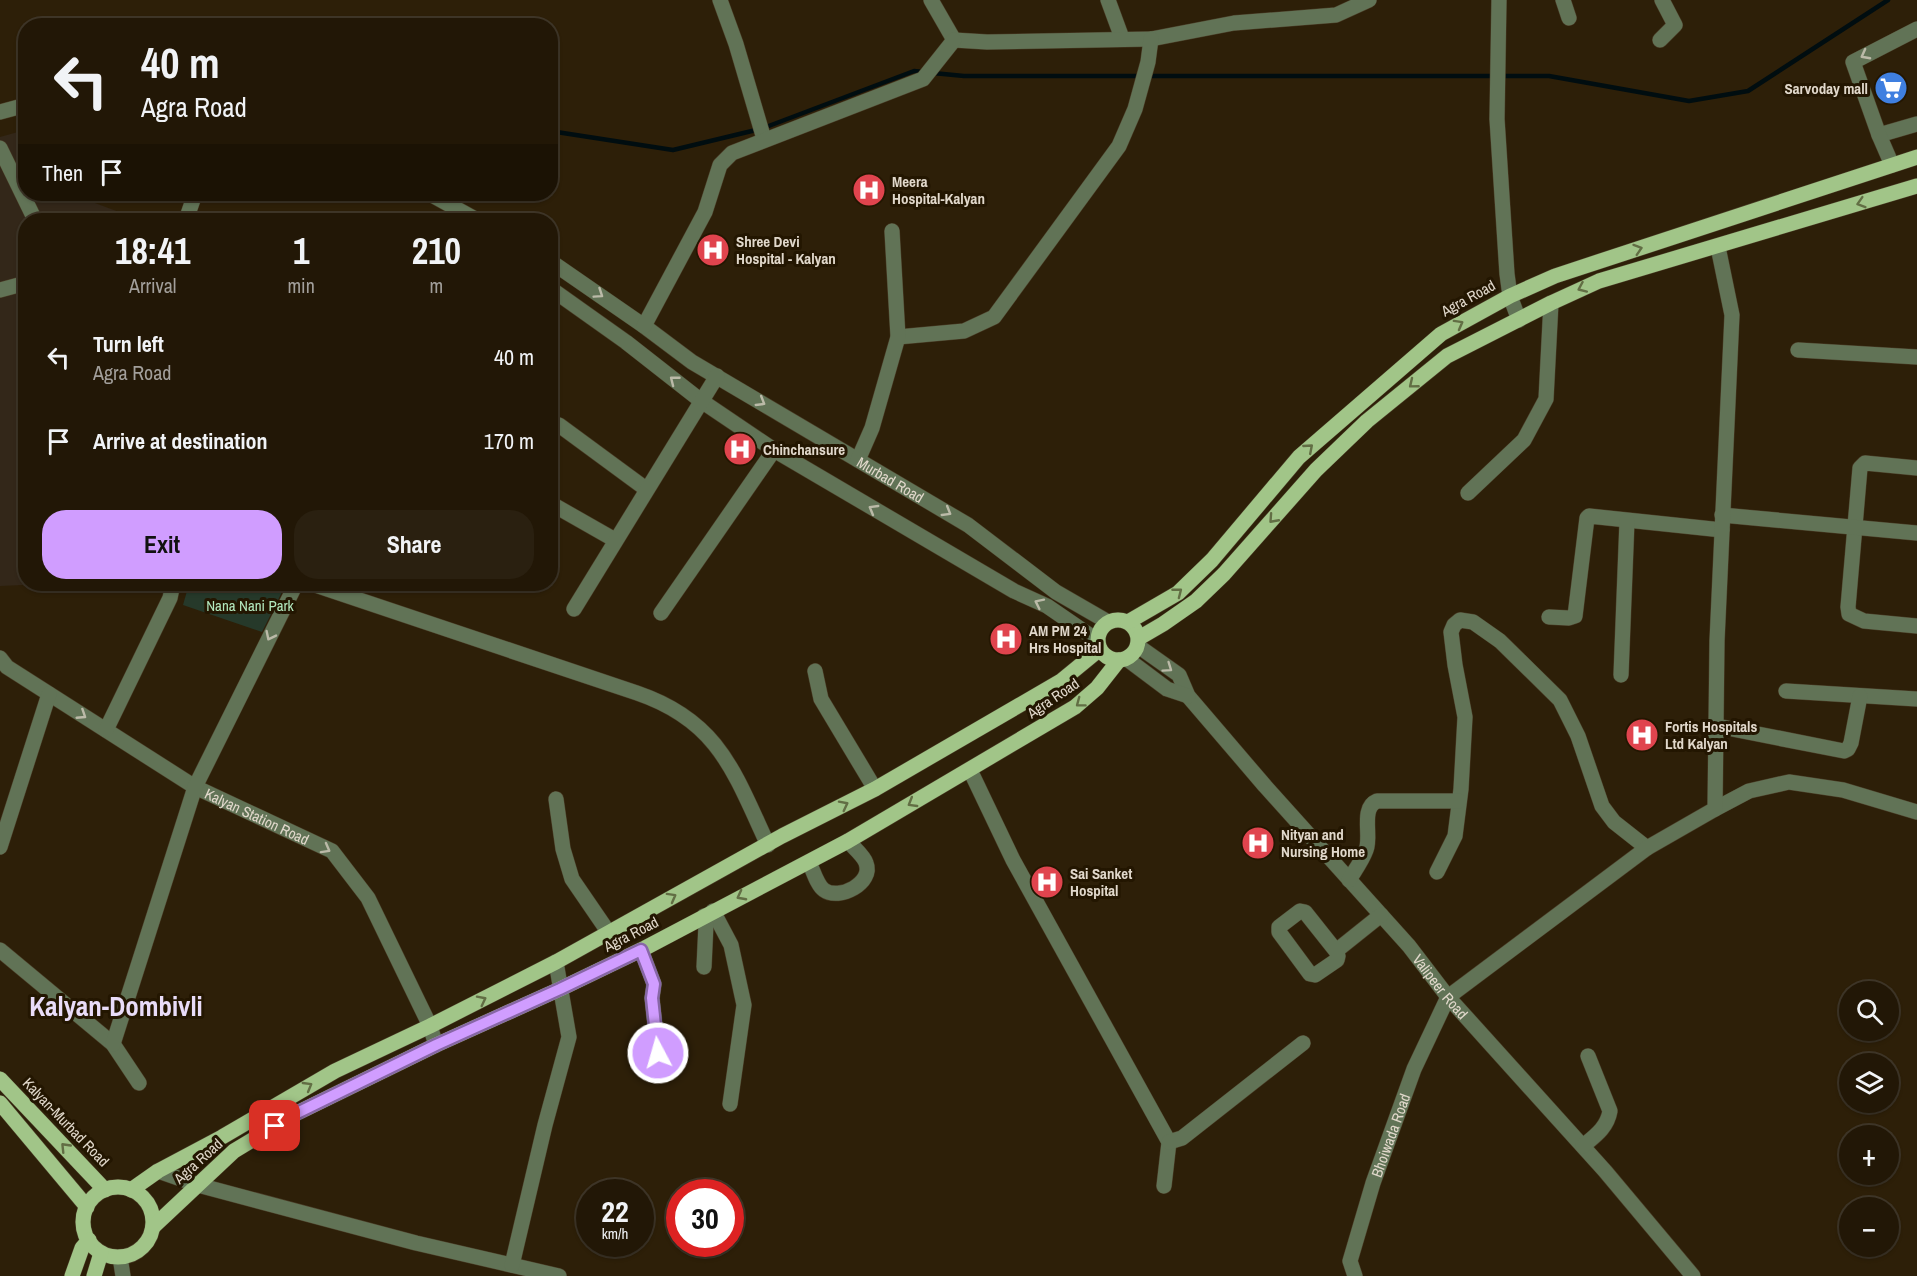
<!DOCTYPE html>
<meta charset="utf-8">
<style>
body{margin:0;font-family:"Archivo Narrow",sans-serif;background:#2a2010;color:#f1f3f6;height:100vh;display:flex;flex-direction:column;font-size:22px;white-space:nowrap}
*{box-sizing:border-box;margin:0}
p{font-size:20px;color:#a29f9b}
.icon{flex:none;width:33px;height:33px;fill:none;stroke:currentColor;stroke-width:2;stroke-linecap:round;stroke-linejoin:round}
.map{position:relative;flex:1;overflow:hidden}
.panel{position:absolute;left:18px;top:213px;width:540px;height:378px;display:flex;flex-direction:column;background:#221706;border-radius:24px;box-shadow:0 2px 4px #0004,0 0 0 2px #3f3628}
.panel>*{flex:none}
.banner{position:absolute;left:18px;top:18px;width:540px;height:183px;border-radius:24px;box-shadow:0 2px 4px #0004,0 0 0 2px #3f3628;background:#221706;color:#f1f3f6;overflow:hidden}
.tools{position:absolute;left:1839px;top:981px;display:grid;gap:12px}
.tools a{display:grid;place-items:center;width:60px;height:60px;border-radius:50%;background:#221706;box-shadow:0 2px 4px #0004,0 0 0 2px #3f3628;font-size:30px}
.speed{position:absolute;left:576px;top:1179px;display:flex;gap:12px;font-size:30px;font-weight:700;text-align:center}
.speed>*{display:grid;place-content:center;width:78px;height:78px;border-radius:50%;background:#221706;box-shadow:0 2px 4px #0004,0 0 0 2px #3f3628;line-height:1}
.speed small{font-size:15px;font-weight:400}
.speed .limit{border:9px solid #d22;background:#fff;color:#111}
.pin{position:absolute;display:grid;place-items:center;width:51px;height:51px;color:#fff;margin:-26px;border-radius:12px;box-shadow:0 3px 9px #0006}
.me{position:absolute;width:66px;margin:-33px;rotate:354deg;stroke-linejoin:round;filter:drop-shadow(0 0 4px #0008)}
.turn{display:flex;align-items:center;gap:21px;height:126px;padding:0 24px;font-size:27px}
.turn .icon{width:78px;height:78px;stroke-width:2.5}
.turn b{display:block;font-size:42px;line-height:51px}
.then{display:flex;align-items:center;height:57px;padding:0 24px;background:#0003;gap:12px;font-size:22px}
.eta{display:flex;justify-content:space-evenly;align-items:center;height:102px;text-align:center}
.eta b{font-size:36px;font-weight:700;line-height:42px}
.action{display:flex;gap:12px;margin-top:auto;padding:12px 24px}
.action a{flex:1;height:69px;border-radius:24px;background:#d09dff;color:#111;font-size:24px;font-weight:700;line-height:69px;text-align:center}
.action a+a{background:#2a2010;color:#f1f3f6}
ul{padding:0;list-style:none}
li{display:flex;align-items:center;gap:18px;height:84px;padding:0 24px}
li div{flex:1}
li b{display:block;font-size:22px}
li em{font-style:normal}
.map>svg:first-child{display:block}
.industrial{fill:#332719}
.green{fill:#26392a}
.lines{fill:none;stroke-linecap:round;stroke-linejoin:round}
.stream{stroke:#000d10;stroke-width:4.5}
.minor-casing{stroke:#4a3d27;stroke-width:16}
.major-casing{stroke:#4a3d27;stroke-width:16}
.minor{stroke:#617356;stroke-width:15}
.major{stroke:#a1c588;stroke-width:15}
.oneway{stroke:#bbbaa8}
.oneway2{stroke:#626e44}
.route-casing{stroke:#8766a6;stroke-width:15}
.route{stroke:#d09dff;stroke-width:10}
.labels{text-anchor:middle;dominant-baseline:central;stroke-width:6;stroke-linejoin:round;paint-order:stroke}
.poi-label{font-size:15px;font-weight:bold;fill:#e1d8cb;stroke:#231601;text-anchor:start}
.street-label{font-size:15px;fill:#e1d8cb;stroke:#231601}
.park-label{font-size:15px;fill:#b3e9bf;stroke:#231601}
.town-label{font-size:27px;font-weight:bold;fill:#e9dcf8;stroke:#231601}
</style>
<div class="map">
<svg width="1917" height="1276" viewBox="0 0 1917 1276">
<rect width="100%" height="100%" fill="#2d1f08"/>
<path class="industrial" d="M25,130L26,194H71L135,218V220H26L25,583L23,585L0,586V137Z"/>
<path class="green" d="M189,584H286L262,632L183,605Z"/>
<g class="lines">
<g class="stream">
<path d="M933,73L964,76H1140"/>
<path d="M1149,76H1549L1689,101L1748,91L1888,0"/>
<path d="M766,127L914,71L924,72"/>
<path d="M550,131L673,150L756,130"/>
</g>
<g class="minor-casing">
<g id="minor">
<path d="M720,0L736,44L764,139"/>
<path d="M931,0L954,40"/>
<path d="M1108,0L1122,38"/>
<path d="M1499,0L1497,119L1507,274L1510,296L1519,320"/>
<path d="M1563,0L1569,18"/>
<path d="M954,40L987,42L1151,39L1234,23L1336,15L1369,0"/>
<path d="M1660,40L1675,25L1662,0"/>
<path d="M0,112L26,105"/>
<path d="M1879,135L1917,124"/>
<path d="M0,148L35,220"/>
<path d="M1892,165L1879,135L1853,62L1917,29"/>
<path d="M430,194L477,220"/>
<path d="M186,220L195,194"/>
<path id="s1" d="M550,261L644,326L692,362L968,525L1056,592L1108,622"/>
<path d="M550,288L626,342L700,400L774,450L1014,591L1047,606L1098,641"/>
<path d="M0,290L26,283"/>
<path d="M644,326L705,212L720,165L732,153L923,79L954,40"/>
<path d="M898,337L964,331L994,317L1119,146L1135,109L1148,62L1151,39"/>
<path d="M1798,350L1917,357"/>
<path d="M550,422L559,425L646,489"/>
<path d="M858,460L872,428L898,337L892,231"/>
<path d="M1917,468L1865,463L1860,468L1848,607L1849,614L1864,621L1917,626"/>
<path d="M1468,493L1524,440L1546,399L1551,303"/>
<path d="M550,503L615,540"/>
<path d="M1722,515L1917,533"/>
<path d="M312,584L637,693C719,721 734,772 768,845"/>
<path d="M574,609L717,376"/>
<path d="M661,613L774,450"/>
<path d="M1549,617L1569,618L1575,616L1587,518L1589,516L1722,530"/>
<path id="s2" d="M1138,646L1179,675L1188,696L1265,786L1409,946L1448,997L1605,1171L1693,1276"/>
<path id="s3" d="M0,658L7,667L195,787L332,851L368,898L430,1026L436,1045"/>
<path d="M1127,659L1167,689L1188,696"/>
<path d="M815,671L821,699L875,789"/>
<path d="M1621,675L1627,521"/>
<path d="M1786,691L1917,699"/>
<path d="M1717,726L1844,751L1848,749L1851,743L1860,696"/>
<path d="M106,730L170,598L173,584"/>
<path d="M970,770L1013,860L1169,1142L1164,1186"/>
<path d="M556,799L563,849L572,879L609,933"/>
<path d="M1715,809L1749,791L1789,782L1843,790L1917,812"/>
<path d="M0,847L49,694"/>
<path d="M809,862C813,870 817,885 824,890C839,901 874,883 866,863C864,856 853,847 848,841"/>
<path d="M1437,872L1455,836L1461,789L1465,717L1455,665L1451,632L1454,625L1460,620L1473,622L1500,641L1560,700L1578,736L1602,806L1614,822L1647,848"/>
<path d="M1349,880C1355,870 1362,861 1366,850C1372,837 1360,808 1377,801H1459"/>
<path d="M713,911L731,945L744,1005L730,1104"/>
<path d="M0,950L113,1044L139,1083"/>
<path d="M641,950L654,984L652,998L660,1071"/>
<path d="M1336,951L1338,956L1337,960L1315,975L1310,974L1279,932V927L1300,911L1305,912L1336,951L1381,915"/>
<path d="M704,967L706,924L704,916"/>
<path d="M113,1044L195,787L296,584"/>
<path d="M1169,1142L1182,1138L1303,1043"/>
<path d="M1583,1146C1595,1136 1607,1128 1610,1111L1588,1056"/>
<path d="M158,1171L198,1185L416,1243L559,1276"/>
<path d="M120,1257L123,1276"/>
<path d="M512,1265L545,1125L569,1037L556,962"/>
<path id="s4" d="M1355,1276L1350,1261L1373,1183L1414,1069L1448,997L1647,848L1715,809L1717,641L1732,315L1718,247"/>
</g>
</g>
<g class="major-casing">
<g id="major">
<circle cx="1118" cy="640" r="20"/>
<path d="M1128,622L1178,593L1212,560L1299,457L1441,334L1510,296L1555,276L1917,157"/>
<path d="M1139,638L1163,624L1196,601L1224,574L1316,470L1367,421L1447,356L1551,303L1599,281L1917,186"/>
<path d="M0,1079L105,1190"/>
<path d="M0,1103L87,1207"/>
<circle cx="118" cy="1222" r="35"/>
<path d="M131,1190L158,1171L222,1137L335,1071L430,1026L556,962L782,836L875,789L1061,681L1100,649"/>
<path d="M153,1227L234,1151L295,1114L436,1045L560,989L645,948L848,841L1075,707L1097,688L1119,660"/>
<path d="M72,1276L82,1248L89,1240"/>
<path d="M94,1276L101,1253"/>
</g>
</g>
<use href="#minor" class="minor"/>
<use href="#major" class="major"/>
</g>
<defs><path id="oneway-chevron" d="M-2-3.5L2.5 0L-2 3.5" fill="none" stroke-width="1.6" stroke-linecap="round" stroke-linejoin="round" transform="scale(1.5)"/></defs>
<g class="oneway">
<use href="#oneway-chevron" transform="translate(1865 55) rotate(152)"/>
<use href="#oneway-chevron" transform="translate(599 294) rotate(34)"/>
<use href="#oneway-chevron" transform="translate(674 380) rotate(-142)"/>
<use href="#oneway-chevron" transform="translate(761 402) rotate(31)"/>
<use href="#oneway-chevron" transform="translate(873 509) rotate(-150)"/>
<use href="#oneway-chevron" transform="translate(947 512) rotate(31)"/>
<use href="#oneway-chevron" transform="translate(1039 603) rotate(-154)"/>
<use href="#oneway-chevron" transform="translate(270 636) rotate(116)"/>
<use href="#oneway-chevron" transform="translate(1168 668) rotate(35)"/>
<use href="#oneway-chevron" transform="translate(82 715) rotate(33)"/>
<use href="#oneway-chevron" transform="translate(326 849) rotate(29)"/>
</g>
<g class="oneway2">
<use href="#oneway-chevron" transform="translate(1861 203) rotate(163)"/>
<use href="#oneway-chevron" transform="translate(1638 249) rotate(-18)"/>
<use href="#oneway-chevron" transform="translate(1582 288) rotate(156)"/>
<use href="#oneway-chevron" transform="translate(1459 324) rotate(-29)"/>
<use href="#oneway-chevron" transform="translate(1413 384) rotate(141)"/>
<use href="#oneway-chevron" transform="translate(1309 448) rotate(-41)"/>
<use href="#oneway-chevron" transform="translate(1273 519) rotate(132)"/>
<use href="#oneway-chevron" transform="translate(1178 592) rotate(-38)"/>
<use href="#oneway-chevron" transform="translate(1080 703) rotate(143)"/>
<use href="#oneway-chevron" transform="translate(912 803) rotate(149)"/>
<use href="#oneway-chevron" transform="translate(844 805) rotate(-27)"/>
<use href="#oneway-chevron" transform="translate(741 896) rotate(152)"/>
<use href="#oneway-chevron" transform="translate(672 897) rotate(-29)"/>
<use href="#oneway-chevron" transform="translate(482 1000) rotate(-27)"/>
<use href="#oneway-chevron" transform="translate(308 1086) rotate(-30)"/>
<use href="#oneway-chevron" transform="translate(65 1147) rotate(-134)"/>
</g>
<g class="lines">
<g class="route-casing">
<path id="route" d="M275,1126L295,1114L436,1045L560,989L641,950L654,984L652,998L658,1053"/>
</g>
<use href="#route" class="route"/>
</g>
<defs>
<g id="supermarket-disc" transform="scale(1.725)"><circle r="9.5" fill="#3f7fe0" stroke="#231601"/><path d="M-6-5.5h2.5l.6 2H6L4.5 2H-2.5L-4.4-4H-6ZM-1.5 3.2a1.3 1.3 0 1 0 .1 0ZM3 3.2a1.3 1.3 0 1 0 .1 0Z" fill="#fff"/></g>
<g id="hospital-disc" transform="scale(1.725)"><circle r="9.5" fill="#e0444e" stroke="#231601"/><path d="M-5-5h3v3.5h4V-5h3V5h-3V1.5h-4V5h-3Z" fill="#fff"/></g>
</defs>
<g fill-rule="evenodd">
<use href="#supermarket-disc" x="1891" y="88"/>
<use href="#hospital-disc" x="869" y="190"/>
<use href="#hospital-disc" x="713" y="250"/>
<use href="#hospital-disc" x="740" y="449"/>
<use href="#hospital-disc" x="1006" y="639"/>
<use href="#hospital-disc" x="1642" y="735"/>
<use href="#hospital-disc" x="1258" y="843"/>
<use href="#hospital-disc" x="1047" y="882"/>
</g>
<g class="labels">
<g class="poi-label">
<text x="1868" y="88" text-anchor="end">Sarvoday mall</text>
<text x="892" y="181">Meera<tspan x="892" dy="17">Hospital-Kalyan</tspan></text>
<text x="736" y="241">Shree Devi<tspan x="736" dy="17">Hospital - Kalyan</tspan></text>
<text x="763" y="449">Chinchansure</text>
<text x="1029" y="630">AM PM 24<tspan x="1029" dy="17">Hrs Hospital</tspan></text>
<text x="1665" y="726">Fortis Hospitals<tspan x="1665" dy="17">Ltd Kalyan</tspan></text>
<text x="1281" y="834">Nityan and<tspan x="1281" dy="17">Nursing Home</tspan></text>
<text x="1070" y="873">Sai Sanket<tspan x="1070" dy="17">Hospital</tspan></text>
</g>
<g class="street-label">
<text transform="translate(1468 298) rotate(-29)">Agra Road</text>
<text stroke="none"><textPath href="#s1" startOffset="405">Murbad Road</textPath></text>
<text transform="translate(1053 698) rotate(-34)">Agra Road</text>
<text stroke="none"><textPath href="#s3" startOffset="303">Kalyan Station Road</textPath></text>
<text transform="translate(631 934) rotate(-27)">Agra Road</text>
<text stroke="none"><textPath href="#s2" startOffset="458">Valipeer Road</textPath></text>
<text transform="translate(66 1122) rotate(46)">Kalyan-Murbad Road</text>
<text stroke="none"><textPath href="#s4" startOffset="148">Bhoiwada Road</textPath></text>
<text transform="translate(198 1161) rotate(-42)">Agra Road</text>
</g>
<g class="park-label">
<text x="250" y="605">Nana Nani Park</text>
</g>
<g class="town-label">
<text x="116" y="1006">Kalyan-Dombivli</text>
</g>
</g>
</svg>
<div class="tools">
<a><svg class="icon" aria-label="search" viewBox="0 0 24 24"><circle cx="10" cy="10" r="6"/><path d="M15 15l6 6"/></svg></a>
<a><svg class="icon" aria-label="layers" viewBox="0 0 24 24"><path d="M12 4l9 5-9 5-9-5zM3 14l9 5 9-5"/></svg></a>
<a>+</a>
<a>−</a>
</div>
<div class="speed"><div>22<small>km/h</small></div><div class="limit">30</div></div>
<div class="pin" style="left:275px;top:1126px;background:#d93025"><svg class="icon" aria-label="arrive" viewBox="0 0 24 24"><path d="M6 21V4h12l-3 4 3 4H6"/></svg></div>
<svg class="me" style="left:658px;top:1053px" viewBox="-20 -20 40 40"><circle r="17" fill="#d09dff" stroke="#fff" stroke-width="3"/><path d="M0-11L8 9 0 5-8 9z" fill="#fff"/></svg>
<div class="banner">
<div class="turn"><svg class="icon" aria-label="left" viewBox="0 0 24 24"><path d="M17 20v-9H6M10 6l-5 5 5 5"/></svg><div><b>40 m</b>Agra Road</div></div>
<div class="then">Then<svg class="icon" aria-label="arrive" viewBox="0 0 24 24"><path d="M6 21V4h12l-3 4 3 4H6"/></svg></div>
</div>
<section class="panel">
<div class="eta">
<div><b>18:41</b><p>Arrival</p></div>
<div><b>1</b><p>min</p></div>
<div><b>210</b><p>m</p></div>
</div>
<ul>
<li><svg class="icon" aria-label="left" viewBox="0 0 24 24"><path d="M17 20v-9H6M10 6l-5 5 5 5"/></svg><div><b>Turn left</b><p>Agra Road</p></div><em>40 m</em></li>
<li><svg class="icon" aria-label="arrive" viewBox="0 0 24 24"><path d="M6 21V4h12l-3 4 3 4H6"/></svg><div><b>Arrive at destination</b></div><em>170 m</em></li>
</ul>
<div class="action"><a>Exit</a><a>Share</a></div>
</section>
</div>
